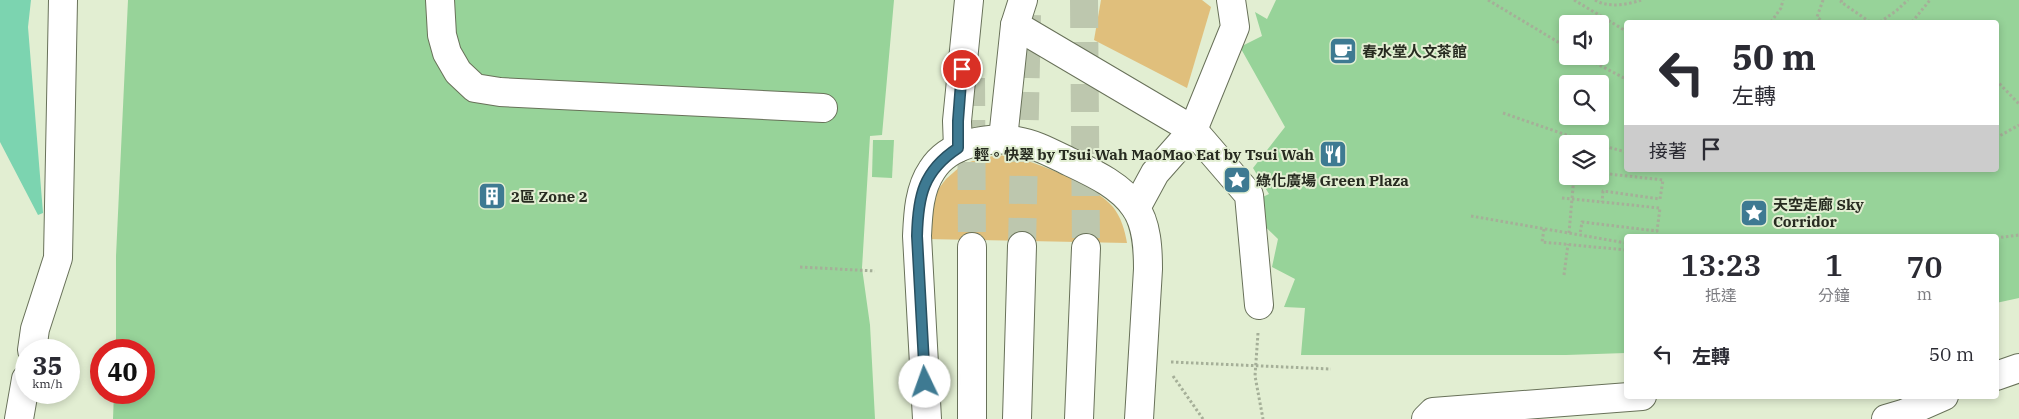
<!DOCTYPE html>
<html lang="zh-TW">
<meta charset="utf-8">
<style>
body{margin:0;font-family:"IBM Plex Serif","Noto Sans TC",serif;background:#f2f2f3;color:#2b2b33;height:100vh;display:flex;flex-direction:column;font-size:19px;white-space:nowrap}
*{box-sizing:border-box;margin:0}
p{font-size:16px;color:#7c7c81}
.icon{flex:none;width:28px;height:28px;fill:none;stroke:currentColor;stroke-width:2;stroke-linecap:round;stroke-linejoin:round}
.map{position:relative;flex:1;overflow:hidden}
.details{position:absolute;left:1624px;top:234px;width:375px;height:165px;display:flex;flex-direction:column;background:#fff;border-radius:5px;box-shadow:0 2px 8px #0003}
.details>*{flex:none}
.guide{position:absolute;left:1624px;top:20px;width:375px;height:152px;border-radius:5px;box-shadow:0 2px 8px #0003;background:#fff;color:#2b2b33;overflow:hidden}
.tools{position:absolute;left:1559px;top:15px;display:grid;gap:10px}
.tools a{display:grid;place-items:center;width:50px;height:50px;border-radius:5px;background:#fff;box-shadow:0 2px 8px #0003;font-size:25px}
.speed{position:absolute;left:15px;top:339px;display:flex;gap:10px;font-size:25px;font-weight:700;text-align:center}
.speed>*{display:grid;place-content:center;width:65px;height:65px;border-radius:50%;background:#fff;box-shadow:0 2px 8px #0003;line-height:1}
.speed small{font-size:12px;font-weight:400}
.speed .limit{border:8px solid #d22;background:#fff;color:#111}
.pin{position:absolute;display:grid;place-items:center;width:42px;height:42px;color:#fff;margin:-21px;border:2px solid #fff;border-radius:50%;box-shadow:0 1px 5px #0007}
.me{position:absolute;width:55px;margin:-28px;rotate:357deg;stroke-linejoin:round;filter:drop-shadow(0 0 4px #0008)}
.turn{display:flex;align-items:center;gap:18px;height:105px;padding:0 25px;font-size:22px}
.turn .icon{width:65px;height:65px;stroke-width:2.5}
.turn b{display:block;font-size:35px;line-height:42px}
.then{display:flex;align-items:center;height:48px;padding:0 25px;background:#0003;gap:10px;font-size:19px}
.eta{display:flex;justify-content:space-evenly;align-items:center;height:85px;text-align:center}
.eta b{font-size:30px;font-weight:600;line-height:35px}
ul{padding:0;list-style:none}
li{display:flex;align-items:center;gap:15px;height:70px;padding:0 25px}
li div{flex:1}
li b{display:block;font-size:19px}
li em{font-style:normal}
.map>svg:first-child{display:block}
.green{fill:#e0bf7c}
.water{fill:#7cd4b0}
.building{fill:#97d399;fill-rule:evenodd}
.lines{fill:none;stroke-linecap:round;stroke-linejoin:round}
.major-tunnel{stroke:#bdc7ae;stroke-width:28;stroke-dasharray:28 14;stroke-linecap:butt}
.minor-casing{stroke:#687159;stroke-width:30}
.major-casing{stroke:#687159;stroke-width:30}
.path{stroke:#a5af98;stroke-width:3;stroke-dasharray:2.5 2.5;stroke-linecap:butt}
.minor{stroke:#fff;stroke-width:28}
.major{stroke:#fff;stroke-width:28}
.route-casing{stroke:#284f5f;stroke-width:12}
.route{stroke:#3e7a92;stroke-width:9}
.labels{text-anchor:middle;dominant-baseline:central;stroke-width:4;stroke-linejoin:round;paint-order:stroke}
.poi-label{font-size:15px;font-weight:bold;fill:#272b20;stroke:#e2eed2;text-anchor:start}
</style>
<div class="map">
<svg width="2019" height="419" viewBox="0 0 2019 419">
<rect width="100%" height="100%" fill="#e2eed2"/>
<g class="green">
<path d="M1101,0H1202L1211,7L1187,88L1094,40Z"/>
<path d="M1007,155C1038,163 1092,183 1113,207C1121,217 1125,231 1127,243L924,239L933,196L946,179L962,165L983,157Z"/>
</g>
<path class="water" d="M0,0H31L28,27L43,213L38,215L0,142Z"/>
<g class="building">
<path d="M128,0H894L882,135L870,136L862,268L870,325L875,419H113L114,392H144V350H116V256Z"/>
<path d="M1276,0H2019V298L1996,303V236H1626V353L1566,355H1301L1305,308L1284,307L1295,279L1272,267L1278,239L1244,206L1269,194L1253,168L1285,127L1240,47L1262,36L1255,12L1267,19ZM1626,22H1996V170H1626ZM1568,24H1600V56H1568ZM1568,84H1600V116H1568ZM1568,144H1600V176H1568Z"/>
<path d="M873,140H894L892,178L872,177Z"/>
</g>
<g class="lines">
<g class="major-tunnel">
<path d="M1084,0L1086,248"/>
<path d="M971,78L972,247"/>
<path d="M1022,246L1027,15"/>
</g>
<g class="minor-casing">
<g id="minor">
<path d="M440,0L442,35L447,53L458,72L475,88L500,92L823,108"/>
<path d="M1015,25L1193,130L1249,195L1259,305"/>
<path d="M1003,139L1015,25L1023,0"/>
<path d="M958,148L957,121L969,0"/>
<path d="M1136,208L1155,173L1193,130L1235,27L1231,0"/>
<path d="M32,350L35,329L58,258L63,0"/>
<path d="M19,419L26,379"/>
<path d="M927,419L917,236C918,214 919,189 932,170C949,143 988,136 1017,141C1036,144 1053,154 1070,162C1093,173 1120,185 1135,207C1147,224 1148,249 1148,269L1139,419"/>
<path d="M1426,419L1433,412L1642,396"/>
</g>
</g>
<g class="major-casing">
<g id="major">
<path d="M972,247V419"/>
<path d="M1996,376L2019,368"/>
<path d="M1017,419L1022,246"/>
<path d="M1079,419L1086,248"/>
<path d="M1886,419L1903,414L1944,396"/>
</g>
</g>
<g class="path">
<path d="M1488,0L1568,48"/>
<path d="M1574,0L1626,31"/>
<path d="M1595,0C1608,8 1627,5 1641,0"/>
<path d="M1823,0L1817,17L1823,22"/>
<path d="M1842,0L1841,2L1870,22"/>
<path d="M1771,22L1781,8L1783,0"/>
<path d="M1880,22L1896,11L1908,0"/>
<path d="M1912,22L1930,0"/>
<path d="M1582,56L1626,79"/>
<path d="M1996,80L2019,104"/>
<path d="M1503,113L1578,139L1597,144"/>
<path d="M1996,138L2019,125"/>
<path d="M1600,145L1626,152"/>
<path d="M1600,173L1663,180L1660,199L1603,191L1602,202"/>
<path d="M1562,198L1660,208L1657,231L1582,222L1580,234"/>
<path d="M1471,216L1626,243"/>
<path d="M1544,229L1542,242L1626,250"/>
<path d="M1569,233L1574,176"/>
<path d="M1996,238L2019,235"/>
<path d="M800,267L875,271"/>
<path d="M1564,275L1568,244"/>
<path d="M1258,333L1255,376L1263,419"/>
<path d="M1171,362L1331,369"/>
<path d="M1173,376L1203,419"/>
</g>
<use href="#minor" class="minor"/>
<use href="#major" class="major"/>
</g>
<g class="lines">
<g class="route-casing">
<path id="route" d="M925,382L917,236C918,196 923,171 958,148V121L962,69"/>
</g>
<use href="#route" class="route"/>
</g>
<defs>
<g id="cafe-square" transform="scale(1.4375)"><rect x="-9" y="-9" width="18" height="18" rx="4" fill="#3e7a92" stroke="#e2eed2"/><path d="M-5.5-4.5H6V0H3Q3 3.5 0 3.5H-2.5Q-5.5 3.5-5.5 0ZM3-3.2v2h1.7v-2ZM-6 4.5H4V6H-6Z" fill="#fff"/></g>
<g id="restaurant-square" transform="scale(1.4375)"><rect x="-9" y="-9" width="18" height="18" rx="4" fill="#3e7a92" stroke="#e2eed2"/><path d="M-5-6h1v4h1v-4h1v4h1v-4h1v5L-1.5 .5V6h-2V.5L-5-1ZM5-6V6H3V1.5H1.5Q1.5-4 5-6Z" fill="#fff"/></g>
<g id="sight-square" transform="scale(1.4375)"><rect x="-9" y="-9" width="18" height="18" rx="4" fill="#3e7a92" stroke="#e2eed2"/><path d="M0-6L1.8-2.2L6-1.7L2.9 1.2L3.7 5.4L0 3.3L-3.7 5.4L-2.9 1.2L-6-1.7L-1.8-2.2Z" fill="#fff"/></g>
<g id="building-square" transform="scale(1.4375)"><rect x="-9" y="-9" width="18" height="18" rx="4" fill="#3e7a92" stroke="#e2eed2"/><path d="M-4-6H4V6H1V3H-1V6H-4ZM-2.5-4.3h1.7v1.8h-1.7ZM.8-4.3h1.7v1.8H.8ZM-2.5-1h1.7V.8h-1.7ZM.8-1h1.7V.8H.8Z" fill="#fff"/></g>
</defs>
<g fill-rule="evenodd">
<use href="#cafe-square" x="1343" y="51"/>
<use href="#restaurant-square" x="1333" y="154"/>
<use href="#sight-square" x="1237" y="180"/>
<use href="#building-square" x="492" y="196"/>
<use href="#sight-square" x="1754" y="213"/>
</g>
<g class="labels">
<g class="poi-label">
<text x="1362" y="51">春水堂人文茶館</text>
<text x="1314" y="154" text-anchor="end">輕。快翠 by Tsui Wah MaoMao Eat by Tsui Wah</text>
<text x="1256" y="180">綠化廣場 Green Plaza</text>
<text x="511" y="196">2區 Zone 2</text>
<text x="1773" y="204">天空走廊 Sky<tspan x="1773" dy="17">Corridor</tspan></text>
</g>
</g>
</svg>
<div class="tools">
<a><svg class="icon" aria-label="sound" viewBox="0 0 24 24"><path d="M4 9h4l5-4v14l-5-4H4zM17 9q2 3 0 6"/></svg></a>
<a><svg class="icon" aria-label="search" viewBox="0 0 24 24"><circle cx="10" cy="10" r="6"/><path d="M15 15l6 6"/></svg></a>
<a><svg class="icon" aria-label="layers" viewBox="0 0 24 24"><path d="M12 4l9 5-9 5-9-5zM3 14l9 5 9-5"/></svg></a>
</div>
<div class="speed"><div>35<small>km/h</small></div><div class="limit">40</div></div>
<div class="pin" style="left:962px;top:69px;background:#d93025"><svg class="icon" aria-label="arrive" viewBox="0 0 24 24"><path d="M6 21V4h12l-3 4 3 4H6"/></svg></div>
<svg class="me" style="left:925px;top:382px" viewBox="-20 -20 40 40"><circle r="19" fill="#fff"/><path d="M0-13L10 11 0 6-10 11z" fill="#3e7a92"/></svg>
<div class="guide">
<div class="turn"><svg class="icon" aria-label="left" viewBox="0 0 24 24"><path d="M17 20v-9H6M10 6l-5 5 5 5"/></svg><div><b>50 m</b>左轉</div></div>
<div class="then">接著<svg class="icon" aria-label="arrive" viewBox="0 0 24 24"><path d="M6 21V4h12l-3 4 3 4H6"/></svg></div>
</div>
<section class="details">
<div class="eta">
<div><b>13:23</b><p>抵達</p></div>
<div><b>1</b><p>分鐘</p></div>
<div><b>70</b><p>m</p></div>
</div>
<ul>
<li><svg class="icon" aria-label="left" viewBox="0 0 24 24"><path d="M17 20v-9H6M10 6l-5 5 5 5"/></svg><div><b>左轉</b></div><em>50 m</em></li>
</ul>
</section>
</div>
